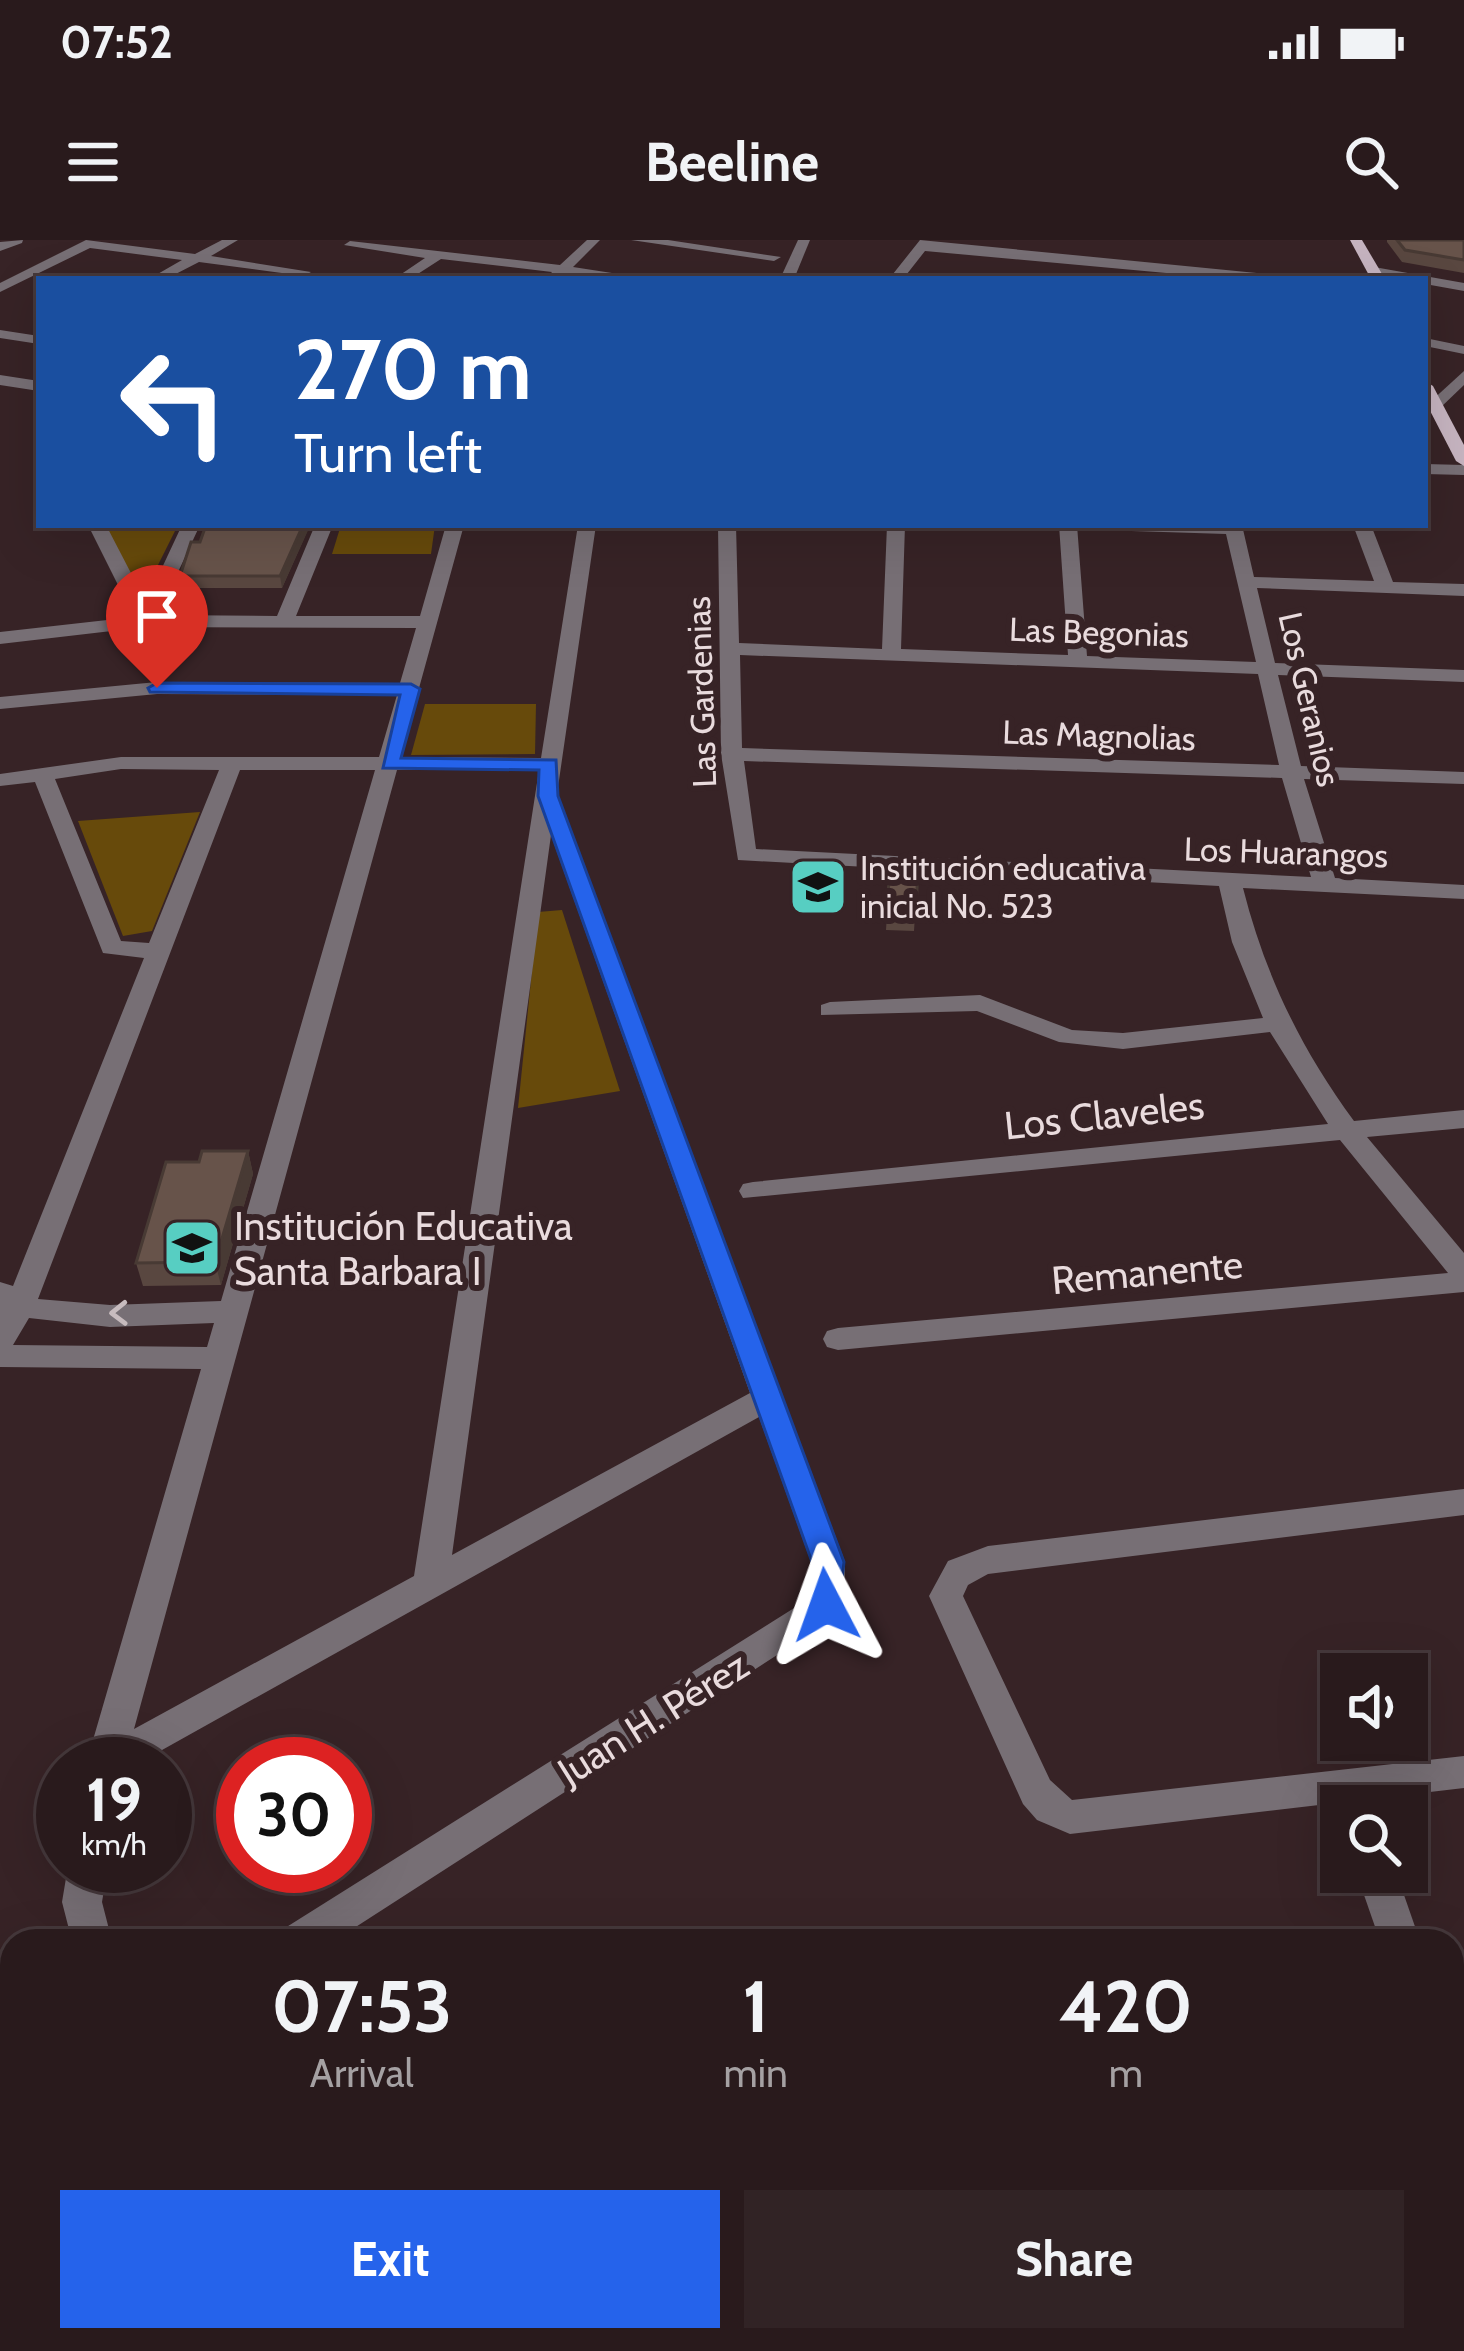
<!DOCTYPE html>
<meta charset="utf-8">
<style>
body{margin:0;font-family:Cabin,sans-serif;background:#312325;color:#f1f3f6;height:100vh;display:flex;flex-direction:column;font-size:45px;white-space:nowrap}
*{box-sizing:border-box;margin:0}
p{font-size:39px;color:#a5a1a3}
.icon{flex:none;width:66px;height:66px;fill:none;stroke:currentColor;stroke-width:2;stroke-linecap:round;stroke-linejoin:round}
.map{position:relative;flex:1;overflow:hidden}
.drawer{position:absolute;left:0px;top:1689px;width:1464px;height:423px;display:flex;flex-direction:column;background:#291a1c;border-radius:36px 36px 0 0;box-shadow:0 12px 48px #0002,0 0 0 3px #45383b}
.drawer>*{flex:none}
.hud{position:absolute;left:36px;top:36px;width:1392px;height:252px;border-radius:0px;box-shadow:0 12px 48px #0002,0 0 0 3px #45383b;background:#1a4fa0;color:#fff;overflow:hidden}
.tools{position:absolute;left:1320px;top:1413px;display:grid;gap:24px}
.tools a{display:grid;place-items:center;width:108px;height:108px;border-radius:0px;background:#291a1c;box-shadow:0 12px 48px #0002,0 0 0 3px #45383b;font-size:60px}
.speed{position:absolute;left:36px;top:1497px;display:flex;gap:24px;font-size:60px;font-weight:700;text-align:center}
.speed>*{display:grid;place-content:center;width:156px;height:156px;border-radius:50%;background:#291a1c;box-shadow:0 12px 48px #0002,0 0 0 3px #45383b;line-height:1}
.speed small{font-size:30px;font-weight:400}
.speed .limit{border:18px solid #d22;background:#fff;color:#111}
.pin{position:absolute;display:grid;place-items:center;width:102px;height:102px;color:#fff;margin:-123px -51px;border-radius:50% 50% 50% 0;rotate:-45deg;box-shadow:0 0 12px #0007}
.pin .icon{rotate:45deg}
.me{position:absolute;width:132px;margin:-66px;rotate:356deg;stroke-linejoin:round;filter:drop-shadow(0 0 9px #0008)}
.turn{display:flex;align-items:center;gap:42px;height:252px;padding:0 60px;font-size:54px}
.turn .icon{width:156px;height:156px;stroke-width:2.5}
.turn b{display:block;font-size:84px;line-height:102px}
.eta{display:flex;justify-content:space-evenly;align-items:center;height:204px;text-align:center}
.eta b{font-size:72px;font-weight:800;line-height:84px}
.button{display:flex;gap:24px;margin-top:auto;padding:24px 60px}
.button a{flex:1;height:138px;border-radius:0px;background:#2563eb;color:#fff;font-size:48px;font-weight:800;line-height:138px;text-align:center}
.button a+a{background:#312325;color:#f1f3f6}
.status{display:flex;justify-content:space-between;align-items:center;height:84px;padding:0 60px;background:#291a1c;direction:ltr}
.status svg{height:33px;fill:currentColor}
header{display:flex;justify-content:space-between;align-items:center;height:156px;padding:0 60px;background:#291a1c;font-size:54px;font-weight:800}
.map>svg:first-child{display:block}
.green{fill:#674a0b}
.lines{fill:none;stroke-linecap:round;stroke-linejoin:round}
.minor{fill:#776f75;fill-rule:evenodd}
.major{fill:#c6b4c0;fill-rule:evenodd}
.wall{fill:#594740}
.shaded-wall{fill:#483a34}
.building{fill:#67534a;stroke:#483a34;stroke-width:3}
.oneway{stroke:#c7bbbe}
.route{fill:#2563eb;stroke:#184099;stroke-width:3}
.labels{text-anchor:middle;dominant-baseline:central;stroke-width:12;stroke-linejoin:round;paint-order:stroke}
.far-street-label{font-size:33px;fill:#e9dbdd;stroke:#372326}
.far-poi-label{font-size:33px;fill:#e9dbdd;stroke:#372326;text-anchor:start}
.street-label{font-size:39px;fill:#e9dbdd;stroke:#372326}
.poi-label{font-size:39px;fill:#e9dbdd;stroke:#372326;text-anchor:start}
</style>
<div class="status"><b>07:52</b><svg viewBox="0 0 49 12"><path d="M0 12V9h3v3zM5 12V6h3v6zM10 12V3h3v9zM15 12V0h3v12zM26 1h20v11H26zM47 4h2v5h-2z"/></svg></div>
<header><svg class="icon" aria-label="menu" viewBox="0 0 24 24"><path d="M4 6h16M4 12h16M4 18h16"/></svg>Beeline<svg class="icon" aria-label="search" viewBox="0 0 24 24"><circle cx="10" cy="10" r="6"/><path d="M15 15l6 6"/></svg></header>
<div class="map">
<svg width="1464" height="2111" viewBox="0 0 1464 2111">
<rect width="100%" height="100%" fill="#372326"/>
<g class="green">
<path d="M105,285H178L153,335L132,338Z"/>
<path d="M341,285H435L431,314H332Z"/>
<path d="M425,464H536L535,514L411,515Z"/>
<path d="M200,572L152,691L123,696L78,581Z"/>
<path d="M562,670L620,851L518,868L538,672Z"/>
</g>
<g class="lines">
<g class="minor">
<path d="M23,0L22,3L0,11V2Z"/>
<path d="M86,0L195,14L222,0H238L211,16L311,32L304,36L199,22L166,39H149L182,20L90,8L0,52V43Z"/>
<path d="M587,0H600L573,27L651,39L566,34L546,39L552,32L441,19L410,39H394L425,18L344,5L350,1L560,25Z"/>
<path d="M631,0H668L781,17L774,21Z"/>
<path d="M798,0H810L794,39H780Z"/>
<path d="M920,0L1277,35L1284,39H1232L925,11L903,39H889Z"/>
<path d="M1374,27L1464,43V51L1425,44V39L1369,34Z"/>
<path d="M0,90L39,96V104L0,98Z"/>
<path d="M1425,98L1464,106V114L1425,106Z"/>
<path d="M1464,131V145L1439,169H1429V163Z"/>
<path d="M0,135L39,141V151L0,145Z"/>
<path d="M1425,224L1464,225V235L1425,234Z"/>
<path d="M88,285H106L146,362L182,285H200L158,375L277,376L315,285H333L296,376H420L446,285H464L400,517L541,518L578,285H596L557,554L845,1322V1365L839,1375L334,1701H279L285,1688L810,1358L811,1322L759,1177L137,1524H86L201,1129L0,1127V1042L13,1046L144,718L103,713L35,542L0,546V534L121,517H379L397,455L157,454L0,469V457L157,442L400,443L416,388L146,387L0,404V392L134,377ZM121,529L219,530L149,703L121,701L55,539ZM240,530H375L221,1061L110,1065L38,1059ZM397,530H539L414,1336L134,1489ZM551,595L750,1153L452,1315ZM29,1078L110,1087L214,1083L207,1107L13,1105Z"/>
<path d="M718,285H736L739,403L882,409L887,285H905L901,409L1068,415L1059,285H1077L1087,416L1256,422L1226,294L1100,290L1091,285H1242L1254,337L1374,341L1353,285H1371L1393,342L1464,344V356L1257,348L1275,423L1464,430V442L1278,435L1301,526L1464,532V544L1304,539L1335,638L1464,645V659L1243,648C1265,735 1301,809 1354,881L1464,870V888L1367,897L1464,1013V1052L838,1110L827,1107L823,1099L827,1091L838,1088L1448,1033L1340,900L743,958L739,951L743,944L753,942L1328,884L1270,792L1123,809L1059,802L977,771L821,775V765L830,762L980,755L1072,790L1123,793L1263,778L1232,702L1219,646L738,620L721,514ZM740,415L1258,434L1279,525L742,508ZM744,521L1282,538L1311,637L756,609Z"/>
<path d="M1464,1249V1275L988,1334L968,1345L963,1356L1050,1540L1072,1560L1464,1516V1548L1070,1594L1037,1580L1023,1564L929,1356L948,1321L988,1306Z"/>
<path d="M68,1626H108L102,1662L112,1701H72L62,1662Z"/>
<path d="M1356,1632H1396L1420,1701H1380Z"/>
<path d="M335,2100H391L387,2111H330Z"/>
<path d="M499,2100H549L554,2111H503Z"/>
</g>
<g class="major">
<path d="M1350,0H1362L1385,39H1371Z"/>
<path d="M1425,141L1433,146L1464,205V226L1456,221L1425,161Z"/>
</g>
</g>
<g class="wall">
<path d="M1387,0H1464V33L1402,22L1387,2Z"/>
<path d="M206,285H310L282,348H182L180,336L200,302Z"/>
<path d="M890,622L918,623L914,691L886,690Z"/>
<path d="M248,911L253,934L221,1045L143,1046L136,1023L199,922Z"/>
</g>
<g class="shaded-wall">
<path d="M303,285L310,286L282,348L280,336Z"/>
<path d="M248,911L253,934L221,1045L215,1022Z"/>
</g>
<g class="building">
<path d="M1397,0H1464V20L1405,10Z"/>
<path d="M206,285H303L280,336H180L191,302H200Z"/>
<path d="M890,622L918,623L916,676L887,674Z"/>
<path d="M202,911H248L215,1022L136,1023L166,922H199Z"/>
</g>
<defs><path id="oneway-chevron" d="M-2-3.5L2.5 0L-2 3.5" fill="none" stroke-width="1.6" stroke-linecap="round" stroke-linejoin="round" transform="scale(3)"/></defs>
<use class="oneway" href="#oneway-chevron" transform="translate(119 1073) rotate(179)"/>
<path class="route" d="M157,443L411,444L420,449L401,518L556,520L558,556L844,1322L838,1374L826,1378L811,1365L812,1322L538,556L539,530L383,528L400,455L150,452L148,448Z"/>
<defs>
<g id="school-square" transform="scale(3)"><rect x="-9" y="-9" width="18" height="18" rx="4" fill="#57cec2" stroke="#372326"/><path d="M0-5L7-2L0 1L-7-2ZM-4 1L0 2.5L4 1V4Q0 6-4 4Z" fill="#111"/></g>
</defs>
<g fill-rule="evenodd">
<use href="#school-square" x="818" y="647"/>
<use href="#school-square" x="192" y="1008"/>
</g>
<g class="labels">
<g class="far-street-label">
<text transform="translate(1099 392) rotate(2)">Las Begonias</text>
<text transform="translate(701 452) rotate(-92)">Las Gardenias</text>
<text transform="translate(1310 459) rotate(77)">Los Geranios</text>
<text transform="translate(1099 495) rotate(2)">Las Magnolias</text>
<text transform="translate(1286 612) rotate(2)">Los Huarangos</text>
</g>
<g class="far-poi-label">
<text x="860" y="628">Institución educativa<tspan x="860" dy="38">inicial No. 523</tspan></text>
</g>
<g class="street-label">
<text transform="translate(1104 875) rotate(-6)">Los Claveles</text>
<text transform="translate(1147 1032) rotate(-5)">Remanente</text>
<text transform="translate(653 1478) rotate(-32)">Juan H. Pérez</text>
</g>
<g class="poi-label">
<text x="234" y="986">Institución Educativa<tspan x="234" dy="45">Santa Barbara I</tspan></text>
</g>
</g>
</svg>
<div class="tools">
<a><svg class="icon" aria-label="sound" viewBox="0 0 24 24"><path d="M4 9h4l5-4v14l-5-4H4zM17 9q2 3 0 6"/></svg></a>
<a><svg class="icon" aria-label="search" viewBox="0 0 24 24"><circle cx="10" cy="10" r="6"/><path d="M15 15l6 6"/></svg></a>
</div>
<div class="speed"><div>19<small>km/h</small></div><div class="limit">30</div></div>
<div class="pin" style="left:157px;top:448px;background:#d93025"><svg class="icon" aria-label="arrive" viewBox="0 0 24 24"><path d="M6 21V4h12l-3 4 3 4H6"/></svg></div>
<svg class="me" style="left:826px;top:1365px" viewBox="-20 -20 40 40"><path d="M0-17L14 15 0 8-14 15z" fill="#2563eb" stroke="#fff" stroke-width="4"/></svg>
<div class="hud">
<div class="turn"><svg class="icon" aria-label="left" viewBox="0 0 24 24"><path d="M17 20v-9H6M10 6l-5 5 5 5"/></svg><div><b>270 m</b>Turn left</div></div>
</div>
<section class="drawer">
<div class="eta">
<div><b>07:53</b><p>Arrival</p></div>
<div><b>1</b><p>min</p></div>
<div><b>420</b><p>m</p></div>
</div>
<div class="button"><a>Exit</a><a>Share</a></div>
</section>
</div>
